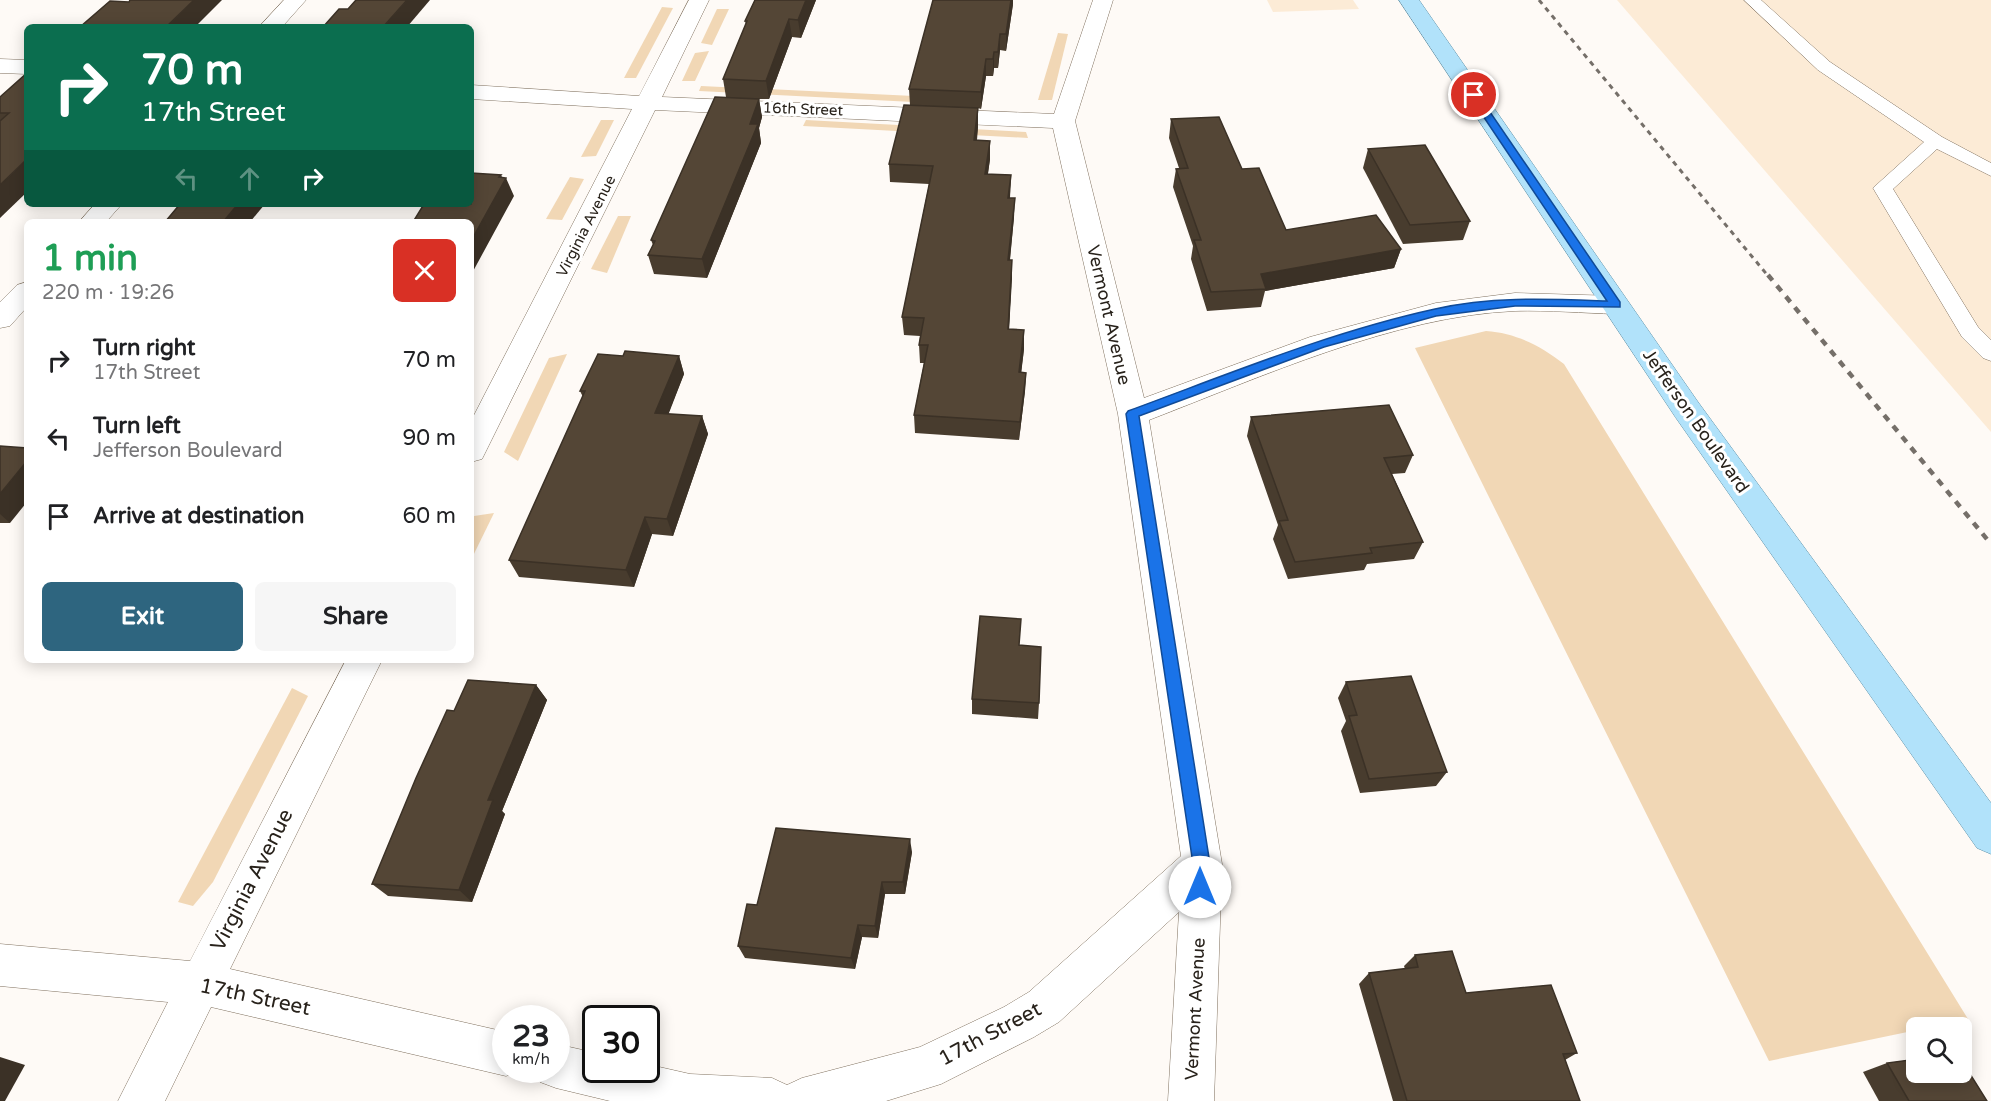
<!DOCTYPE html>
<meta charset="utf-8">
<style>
body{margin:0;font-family:"Varela Round",sans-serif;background:#f6f6f6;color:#202124;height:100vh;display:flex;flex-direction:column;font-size:22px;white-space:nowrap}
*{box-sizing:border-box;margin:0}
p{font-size:20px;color:#757577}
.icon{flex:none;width:33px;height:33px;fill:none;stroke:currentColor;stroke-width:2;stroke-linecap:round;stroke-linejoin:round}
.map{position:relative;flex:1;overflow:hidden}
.sheet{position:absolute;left:24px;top:219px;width:450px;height:444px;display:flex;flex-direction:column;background:#fff;border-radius:9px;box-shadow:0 3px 15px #0003}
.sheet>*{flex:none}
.banner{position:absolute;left:24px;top:24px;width:450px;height:183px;border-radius:9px;box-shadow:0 3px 15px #0003;background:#0b6e4f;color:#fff;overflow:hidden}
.controls{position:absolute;left:1906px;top:1017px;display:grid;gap:12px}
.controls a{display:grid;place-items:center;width:66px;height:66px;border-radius:9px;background:#fff;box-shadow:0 3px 15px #0003;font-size:30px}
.speed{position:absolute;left:492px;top:1005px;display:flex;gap:12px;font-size:30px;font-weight:700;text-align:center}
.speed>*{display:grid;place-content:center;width:78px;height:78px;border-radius:50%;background:#fff;box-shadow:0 3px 15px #0003;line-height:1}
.speed small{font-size:15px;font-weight:400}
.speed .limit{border:3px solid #111;border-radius:9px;background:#fff;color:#111}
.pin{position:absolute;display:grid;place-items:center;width:51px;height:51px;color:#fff;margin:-26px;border:3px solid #fff;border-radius:50%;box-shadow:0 2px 6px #0007}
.me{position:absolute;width:66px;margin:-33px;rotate:0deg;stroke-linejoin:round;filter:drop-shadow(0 0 4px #0008)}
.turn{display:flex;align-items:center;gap:21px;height:126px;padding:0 18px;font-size:27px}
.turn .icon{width:78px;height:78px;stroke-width:2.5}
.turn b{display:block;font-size:42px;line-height:51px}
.lanes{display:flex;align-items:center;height:57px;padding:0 18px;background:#0003;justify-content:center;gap:30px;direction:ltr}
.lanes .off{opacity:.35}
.round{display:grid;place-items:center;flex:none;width:63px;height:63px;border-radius:9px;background:#f6f6f6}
.head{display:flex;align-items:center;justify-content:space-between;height:102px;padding:0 18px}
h1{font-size:36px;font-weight:700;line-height:45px;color:#1e9e55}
.primary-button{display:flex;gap:12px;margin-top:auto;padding:12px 18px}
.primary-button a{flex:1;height:69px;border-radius:9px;background:#2e657f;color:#fff;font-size:24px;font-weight:700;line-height:69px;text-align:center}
.primary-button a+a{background:#f6f6f6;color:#202124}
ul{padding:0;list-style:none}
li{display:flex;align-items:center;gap:18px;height:78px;padding:0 18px}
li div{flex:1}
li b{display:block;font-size:22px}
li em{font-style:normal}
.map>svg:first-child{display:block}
.built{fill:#fcebd6}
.green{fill:#f1d7b5}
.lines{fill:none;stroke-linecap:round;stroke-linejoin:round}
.lane-casing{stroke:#817260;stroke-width:1}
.street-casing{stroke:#817260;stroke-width:1}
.primary-casing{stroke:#5f92a9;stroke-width:1}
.lane{fill:#fff;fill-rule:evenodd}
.street{fill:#fff;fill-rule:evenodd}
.primary{fill:#b1e2fa;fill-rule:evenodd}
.rail-far1{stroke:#756f69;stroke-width:3;stroke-dasharray:5 5;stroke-linecap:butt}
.rail{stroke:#756f69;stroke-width:4.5;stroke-dasharray:7 7;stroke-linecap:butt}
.wall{fill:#483c2e}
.shaded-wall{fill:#3b3126}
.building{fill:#544636;stroke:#3b3126;stroke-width:1.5}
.route{fill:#1a73e8;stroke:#114b97;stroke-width:1.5}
.labels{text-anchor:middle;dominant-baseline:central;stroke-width:6;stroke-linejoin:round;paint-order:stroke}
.far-street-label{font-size:15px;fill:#28221b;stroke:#fff}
.street-label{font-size:18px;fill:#28221b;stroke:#fff}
.near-street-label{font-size:21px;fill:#28221b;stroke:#fff}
</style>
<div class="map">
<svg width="1991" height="1101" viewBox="0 0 1991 1101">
<rect width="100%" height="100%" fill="#fefaf6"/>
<g class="built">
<path d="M1267,0H1353L1359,9L1273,12Z"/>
<path d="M1617,0H1991V432Z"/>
</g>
<g class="green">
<path d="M662,7L673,8L636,78H624Z"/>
<path d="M717,9H729L712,45L701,43Z"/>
<path d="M1058,33L1068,34L1052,100H1038Z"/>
<path d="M709,51L695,81H682L695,53Z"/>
<path d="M701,86L914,96L913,102L699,91Z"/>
<path d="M601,120H614L596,156L581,157Z"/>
<path d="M806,120L1026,132L1028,138L803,126Z"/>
<path d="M570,177L584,179L562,220L546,219Z"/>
<path d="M618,216H631L607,273L591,269Z"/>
<path d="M1486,331C1516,333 1541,346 1564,364L1968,1019L1928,1027L1917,1028V1030L1769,1061L1415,348Z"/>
<path d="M567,354L518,461L504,452L549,358Z"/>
<path d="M494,513L471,560V523L474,516Z"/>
<path d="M292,688L308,696L213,882L193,906L178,902Z"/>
</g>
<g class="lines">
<g class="lane-casing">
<path id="lane" d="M1744,0H1761L1830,62L1942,137L1991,163V176L1937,149L1893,189L1978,327L1991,340V361L1983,358L1962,337L1873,188L1924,142L1818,70Z"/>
</g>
<g class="street-casing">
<g id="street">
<path d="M284,0H306L282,27H259Z"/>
<path d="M689,0H709L662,97L1054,114L1093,0H1113L1075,121L1144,398L1310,337L1436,303L1515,293L1616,296L1626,299L1630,305L1626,311L1616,314C1583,313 1549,310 1515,311C1395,316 1261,377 1149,420L1222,864L1214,1101H1168L1179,912L1059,1022L1034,1037L941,1084L886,1101H610L556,1088L540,1082L535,1070H556V1044L596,1053V1070H646V1064L690,1074L772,1078L787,1085L802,1078L920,1047L1004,1007L1029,992L1181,856L1118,414L1053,128L655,110L486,451L482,459L471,462V421L632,109L471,99V85L639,96Z"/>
<path d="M0,59L27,60V74L0,73Z"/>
<path d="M95,204H122L106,222H79Z"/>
<path d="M27,282V307L10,326L0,328V302L17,285Z"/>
<path d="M346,660H382L230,969L506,1032V1070H522L506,1076L211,1007L165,1101H118L168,1002L0,986V944L190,961Z"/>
</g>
</g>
<g class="primary-casing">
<path id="primary" d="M1399,0H1419L1698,402L1991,803V854L1977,848L1676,418Z"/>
</g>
<use href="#lane" class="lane"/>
<use href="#street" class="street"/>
<use href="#primary" class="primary"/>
<path class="rail-far1" d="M1539,0L1769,277"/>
<path class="rail" d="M1768,275L1991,544"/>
</g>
<g class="wall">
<path d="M755,0H816L801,38L792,37L769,99H759L762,117L759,128L761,143L707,278L654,274L648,255L653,245L651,240L726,97L723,79L746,24L745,21Z"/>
<path d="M1013,4L1006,51L1000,50L998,68H994L993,76H986L981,109L978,108V127L977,140L990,141V159L988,174L1011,175L1010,198L1014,217L1010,260H1012L1009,329L1024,349L1021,373H1026L1025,391L1019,440L915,433L914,415L924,363H920L919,345L920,336L904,335L902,317L929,184L890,182L889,164L910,105L909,89Z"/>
<path d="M27,73L0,218V97Z"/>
<path d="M1171,119L1242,169L1286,230L1401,249L1394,268L1265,291L1261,307L1207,311L1191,259L1193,246L1173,187L1176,169L1179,168L1169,138Z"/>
<path d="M1368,149L1470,221L1463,240L1403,244L1363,168Z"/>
<path d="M623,356H679L684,374L668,414L702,416L708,434L673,536L652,534L634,587L519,577L509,560L583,397L580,391Z"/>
<path d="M1251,417L1413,455L1405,473L1392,474L1423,542L1414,559L1367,564L1364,570L1288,579L1273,539L1278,525L1247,436Z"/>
<path d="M0,446L10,523H0Z"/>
<path d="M1020,645L1039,703L1038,719L972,714V699Z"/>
<path d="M1346,682L1447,772L1436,786L1360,793L1341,731L1346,721L1338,698Z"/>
<path d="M536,685L547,700L502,811L505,814L472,902L388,896L372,884L454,711Z"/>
<path d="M912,852L905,894H885L878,938L862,937L855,969L745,958L738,946L757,905Z"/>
<path d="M1415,955L1466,993L1577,1053L1565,1060L1580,1101H1393L1359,984L1369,973L1405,969L1404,966Z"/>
<path d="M1887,1063L1987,1101H1879L1863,1072Z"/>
</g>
<g class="shaded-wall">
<path d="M194,0H222L195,27H166Z"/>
<path d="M407,0H430L407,27H383Z"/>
<path d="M806,0H816L801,38L798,20Z"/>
<path d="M1011,0H1013V4L1006,51V34Z"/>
<path d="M789,19L792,37L769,99L766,81Z"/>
<path d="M1000,34V50L998,68V52Z"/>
<path d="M994,52V68L993,76V59Z"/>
<path d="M986,59V76L981,109V92Z"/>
<path d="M759,99L762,117L759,128L761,143L707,278L702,259Z"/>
<path d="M978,108V127L974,158V140Z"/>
<path d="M990,141V159L985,192V174Z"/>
<path d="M27,159V192L0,218V185Z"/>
<path d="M501,175L504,182L506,178L514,196L471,275V241Z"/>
<path d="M1011,175L1010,194L1008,216V198Z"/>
<path d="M1015,198L1014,217L1008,278V260Z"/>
<path d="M238,204H265L250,222H223Z"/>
<path d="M1401,249L1394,268L1265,291L1266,289L1261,274Z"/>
<path d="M1012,260V279L1008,348V329Z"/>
<path d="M1024,330V349L1019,391V372Z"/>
<path d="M679,356L684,374L662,431L655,413Z"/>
<path d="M1026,373L1025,391L1019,440L1020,422Z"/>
<path d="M702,416L708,434L673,536L667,519Z"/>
<path d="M27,461V502L10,523L0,514V494Z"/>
<path d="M645,517L652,534L634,587L626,570Z"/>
<path d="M536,685L547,700L502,811L505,814L472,902L459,890L488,800Z"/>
<path d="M910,839L912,852L905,894L903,882Z"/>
<path d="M882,882L885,894L878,938L875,926Z"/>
<path d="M858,925L862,937L855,969L851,958Z"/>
<path d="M0,1057L25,1065L5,1101H0Z"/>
</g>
<g class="building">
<path d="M130,0H194L166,27H80L110,1L129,2Z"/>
<path d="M356,0H407L383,27H323L339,9H348Z"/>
<path d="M755,0H806L798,20L789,19L766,81L723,79L747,21H745Z"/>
<path d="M933,0H1011L1006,34H1000L998,52H994L993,59H986L981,92L909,89Z"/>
<path d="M27,73V159L0,185V121L9,113H0V97Z"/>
<path d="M715,97L759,99L750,124H758L702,259L648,255L655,241L651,240Z"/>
<path d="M904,105L978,108L974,140L990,141L985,174L1011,175L1008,198H1015L1008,260H1012L1008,329L1024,330L1019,372L1026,373L1020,422L914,415L928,345H919L924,318L902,317L933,166L889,164Z"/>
<path d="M1219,117L1242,169L1259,168L1286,230L1376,215L1401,249L1261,274L1266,289L1211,292L1194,240H1201L1176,169L1188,168L1171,119Z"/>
<path d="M1425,145L1470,221L1410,225L1368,149Z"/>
<path d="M471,173L501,175L499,177L506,178L471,241V222H413L424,204H471Z"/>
<path d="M180,204H238L223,222H165Z"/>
<path d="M625,351L679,356L655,413L702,416L667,519L645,517L626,570L509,560L585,391H580L598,354L623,356Z"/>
<path d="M1389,405L1413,455L1384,458L1423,542L1370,548L1372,553L1295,562L1279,521L1288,520L1251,417Z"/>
<path d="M0,446L27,448V461L0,494Z"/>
<path d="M980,616L1021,619L1019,645L1041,647L1039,703L972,699Z"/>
<path d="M1411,676L1447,772L1369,779L1349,716L1357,715L1346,682Z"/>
<path d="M468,680L536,685L488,800H493L459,890L372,884L416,778L447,710L454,711Z"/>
<path d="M776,828L910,839L903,882H882L875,926L858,925L851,958L738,946L747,904L757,905Z"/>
<path d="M1452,951L1466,993L1551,985L1577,1053L1563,1054L1580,1101H1407L1369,973L1418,967L1415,955Z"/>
<path d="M1917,1059V1072H1962V1061L1987,1101H1909L1887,1063Z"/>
</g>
<path class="route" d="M1471,93H1477L1620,302V307L1515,306L1436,316L1324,347L1139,416L1210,864L1206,893L1200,895L1195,893L1192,887L1193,864L1126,414L1128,411C1229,374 1330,332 1435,309C1492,296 1550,299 1607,301L1469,95Z"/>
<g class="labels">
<g class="far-street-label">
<text transform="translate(803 109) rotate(2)">16th Street</text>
<text transform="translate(586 226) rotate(-63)">Virginia Avenue</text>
</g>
<g class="street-label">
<text transform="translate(1109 315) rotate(77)">Vermont Avenue</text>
<text transform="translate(1696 421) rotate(55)">Jefferson Boulevard</text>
<text transform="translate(1195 1009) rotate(-87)">Vermont Avenue</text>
</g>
<g class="near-street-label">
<text transform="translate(252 880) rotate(-63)">Virginia Avenue</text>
<text transform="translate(255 997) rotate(12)">17th Street</text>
<text transform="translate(990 1034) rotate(-28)">17th Street</text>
</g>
</g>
</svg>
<div class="controls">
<a><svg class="icon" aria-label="search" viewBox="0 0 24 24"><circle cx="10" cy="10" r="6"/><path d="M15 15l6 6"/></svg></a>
</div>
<div class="speed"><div>23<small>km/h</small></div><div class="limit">30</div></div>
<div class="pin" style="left:1474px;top:95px;background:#d93025"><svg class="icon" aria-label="arrive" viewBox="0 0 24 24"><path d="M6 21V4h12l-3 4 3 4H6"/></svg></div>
<svg class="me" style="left:1200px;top:887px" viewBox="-20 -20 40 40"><circle r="19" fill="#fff"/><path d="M0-13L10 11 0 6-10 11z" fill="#1a73e8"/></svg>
<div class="banner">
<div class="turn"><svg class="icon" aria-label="right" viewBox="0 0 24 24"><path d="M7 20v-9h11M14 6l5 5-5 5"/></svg><div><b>70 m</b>17th Street</div></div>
<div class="lanes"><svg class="icon off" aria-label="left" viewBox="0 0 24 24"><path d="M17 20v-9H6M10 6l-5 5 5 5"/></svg><svg class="icon off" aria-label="ahead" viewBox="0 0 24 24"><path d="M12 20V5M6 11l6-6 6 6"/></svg><svg class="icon" aria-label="right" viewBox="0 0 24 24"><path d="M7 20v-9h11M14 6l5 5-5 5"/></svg></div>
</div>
<section class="sheet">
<div class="head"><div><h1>1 min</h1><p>220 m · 19:26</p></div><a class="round" style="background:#d93025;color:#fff"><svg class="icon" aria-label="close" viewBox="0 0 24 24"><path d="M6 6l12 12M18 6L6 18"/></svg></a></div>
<ul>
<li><svg class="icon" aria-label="right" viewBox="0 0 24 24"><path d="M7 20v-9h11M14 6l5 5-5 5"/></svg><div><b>Turn right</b><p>17th Street</p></div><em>70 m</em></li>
<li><svg class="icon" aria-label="left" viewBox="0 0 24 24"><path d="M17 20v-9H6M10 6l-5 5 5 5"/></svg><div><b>Turn left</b><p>Jefferson Boulevard</p></div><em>90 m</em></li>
<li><svg class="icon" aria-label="arrive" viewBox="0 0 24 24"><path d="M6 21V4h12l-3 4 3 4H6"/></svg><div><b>Arrive at destination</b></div><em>60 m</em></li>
</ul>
<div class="primary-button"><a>Exit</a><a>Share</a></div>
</section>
</div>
